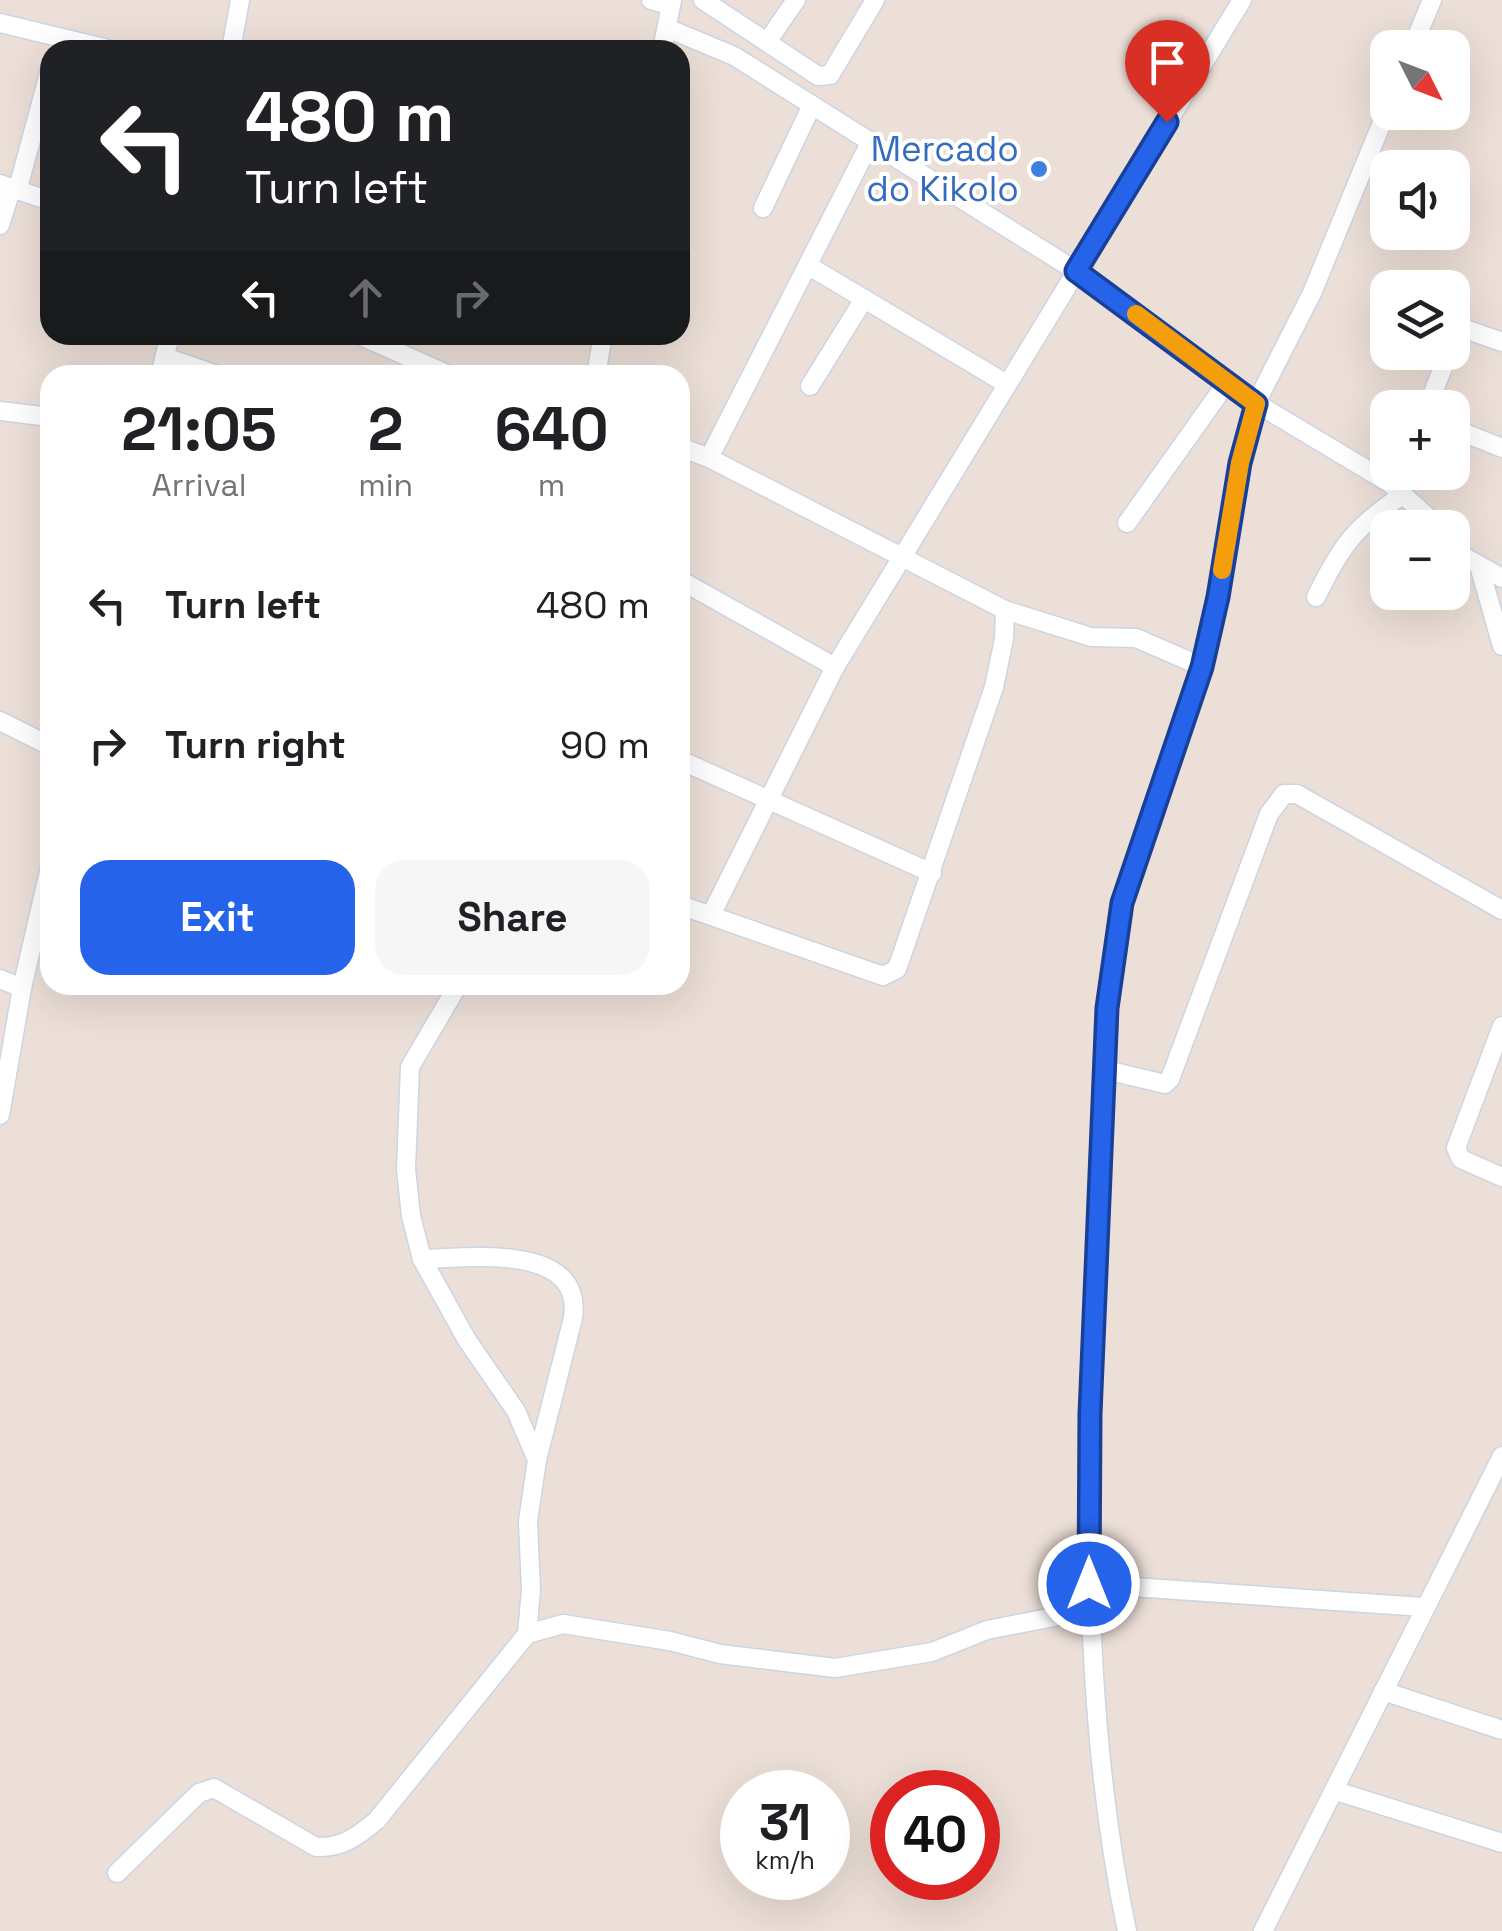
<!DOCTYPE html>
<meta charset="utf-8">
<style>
body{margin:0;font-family:"Space Grotesk",sans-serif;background:#f6f6f6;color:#202124;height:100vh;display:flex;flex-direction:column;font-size:38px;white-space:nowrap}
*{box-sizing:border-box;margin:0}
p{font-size:32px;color:#757577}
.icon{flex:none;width:55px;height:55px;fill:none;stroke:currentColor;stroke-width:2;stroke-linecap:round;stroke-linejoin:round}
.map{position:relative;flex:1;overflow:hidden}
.drawer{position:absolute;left:40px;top:365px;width:650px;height:630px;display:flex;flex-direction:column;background:#fff;border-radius:30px;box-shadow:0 10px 40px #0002}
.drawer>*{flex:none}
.guide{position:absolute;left:40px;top:40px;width:650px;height:305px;border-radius:30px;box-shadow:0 10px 40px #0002;background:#202124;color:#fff;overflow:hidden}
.needle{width:65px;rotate:132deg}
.fabs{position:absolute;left:1370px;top:30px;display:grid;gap:20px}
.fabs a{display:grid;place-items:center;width:100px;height:100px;border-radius:20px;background:#fff;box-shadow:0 10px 40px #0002;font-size:50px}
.speed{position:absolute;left:720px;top:1770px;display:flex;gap:20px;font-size:50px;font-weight:700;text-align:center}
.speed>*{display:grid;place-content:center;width:130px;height:130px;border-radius:50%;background:#fff;box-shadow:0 10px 40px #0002;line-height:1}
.speed small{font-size:25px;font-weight:400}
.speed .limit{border:15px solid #d22;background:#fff;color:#111}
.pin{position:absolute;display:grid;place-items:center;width:85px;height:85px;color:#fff;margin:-102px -42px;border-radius:50% 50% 50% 0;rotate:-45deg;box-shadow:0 0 10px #0007}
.pin .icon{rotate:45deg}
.me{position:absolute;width:110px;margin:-55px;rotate:0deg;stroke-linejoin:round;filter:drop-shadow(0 0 8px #0008)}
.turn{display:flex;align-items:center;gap:35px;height:210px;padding:0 40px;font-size:45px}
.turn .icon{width:130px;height:130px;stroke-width:2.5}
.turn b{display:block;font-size:70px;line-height:85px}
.lanes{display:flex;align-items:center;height:95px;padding:0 40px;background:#0003;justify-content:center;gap:50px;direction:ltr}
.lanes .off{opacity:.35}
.eta{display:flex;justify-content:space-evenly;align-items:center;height:170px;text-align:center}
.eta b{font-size:60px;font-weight:800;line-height:70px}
.cta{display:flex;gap:20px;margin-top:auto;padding:20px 40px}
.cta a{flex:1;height:115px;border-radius:30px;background:#2563eb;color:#fff;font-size:40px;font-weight:800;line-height:115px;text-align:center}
.cta a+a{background:#f6f6f6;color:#202124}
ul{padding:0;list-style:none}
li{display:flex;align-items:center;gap:30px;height:140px;padding:0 40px}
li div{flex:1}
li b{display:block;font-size:38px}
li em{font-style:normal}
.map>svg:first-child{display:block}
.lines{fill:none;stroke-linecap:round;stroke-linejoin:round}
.minor-casing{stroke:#ccd5e3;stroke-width:21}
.minor{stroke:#fff;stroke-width:18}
.route-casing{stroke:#184099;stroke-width:25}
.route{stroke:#2563eb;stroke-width:18}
.slow{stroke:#f59e0b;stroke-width:18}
.shop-dot{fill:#3f7fe0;stroke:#fff;stroke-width:4}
.labels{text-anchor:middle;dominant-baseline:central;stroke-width:8;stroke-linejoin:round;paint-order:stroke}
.shop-label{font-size:35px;fill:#366cbe;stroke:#fff;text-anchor:end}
</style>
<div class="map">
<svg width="1502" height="1931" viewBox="0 0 1502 1931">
<rect width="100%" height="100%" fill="#ecdfd7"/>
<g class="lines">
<g class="minor-casing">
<g id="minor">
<path d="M651,0L671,6"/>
<path d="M703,0L818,76L830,75L875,0"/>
<path d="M0,23L112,50"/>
<path d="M667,28L734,56L1076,271L1256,403L1391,484L1440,528"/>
<path d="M767,42L796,0"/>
<path d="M1412,48L1432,0"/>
<path d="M231,50L240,0"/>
<path d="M662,50L672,0"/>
<path d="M0,184L50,201"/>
<path d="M18,188L50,70"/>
<path d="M763,208L812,105"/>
<path d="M0,225L12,187"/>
<path d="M809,266L1005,383"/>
<path d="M359,335L449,375"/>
<path d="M1452,343L1465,329L1502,342"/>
<path d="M165,357L217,375"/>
<path d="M160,375L170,335"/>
<path d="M596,375L603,335"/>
<path d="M810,386L864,299"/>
<path d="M1427,408L1449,352"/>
<path d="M0,411L50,417"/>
<path d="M1452,428L1502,448"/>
<path d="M680,447L709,458L1005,610L1004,639L994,687L897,969L883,976L680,905"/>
<path d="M709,458L871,141"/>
<path d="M1127,523L1228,381"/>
<path d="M1452,543L1461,555L1502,578"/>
<path d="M1480,569L1502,646"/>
<path d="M680,580L835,667"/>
<path d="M1316,597C1342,544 1355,527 1404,494"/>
<path d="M1005,610L1091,637L1136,638L1203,667"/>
<path d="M0,721L50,746"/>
<path d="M680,760L932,873"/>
<path d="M711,915L835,667L1242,0"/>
<path d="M0,979L22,988"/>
<path d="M458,985L410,1067L406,1169L411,1216L422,1259L467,1340L516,1411L537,1460L528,1521L531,1590L527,1634L563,1624L670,1641L720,1654L835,1668L932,1652L987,1630L1089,1610"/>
<path d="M1502,1026L1456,1148L1461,1159L1502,1177"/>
<path d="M1106,1070L1165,1084L1170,1079L1269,814L1284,794H1297L1502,910"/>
<path d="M0,1115L22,988L50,867"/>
<path d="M422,1259C468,1258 584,1242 573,1318L537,1460"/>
<path d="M1089,1584L1423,1607"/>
<path d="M1383,1691L1502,1730"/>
<path d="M1336,1791L1502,1843"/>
<path d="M117,1873L199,1793L214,1788L316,1847C342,1848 357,1837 377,1820L527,1634"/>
<path d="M1127,1931C1063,1627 1099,1316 1107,1008L1122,903L1203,667L1247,430L1256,403L1312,293L1388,108"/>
<path d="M1263,1931L1502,1456"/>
</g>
</g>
<use href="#minor" class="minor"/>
</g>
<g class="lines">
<g class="route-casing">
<path id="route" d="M1089,1584L1090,1414L1107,1008L1122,903L1202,667L1218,597L1240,463L1256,404L1076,271L1167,122"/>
</g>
<use href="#route" class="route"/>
<path class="slow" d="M1136,314L1256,404L1240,463L1222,570"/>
</g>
<circle class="shop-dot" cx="1039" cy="169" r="10"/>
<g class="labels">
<g class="shop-label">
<text x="1019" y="149">Mercado<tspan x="1019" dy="40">do Kikolo</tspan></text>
</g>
</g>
</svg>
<div class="fabs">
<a><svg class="needle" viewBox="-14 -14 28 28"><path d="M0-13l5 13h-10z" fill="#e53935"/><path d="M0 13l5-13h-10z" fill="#757577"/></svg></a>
<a><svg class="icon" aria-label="sound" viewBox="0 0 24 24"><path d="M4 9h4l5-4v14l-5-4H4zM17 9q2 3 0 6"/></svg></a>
<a><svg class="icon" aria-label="layers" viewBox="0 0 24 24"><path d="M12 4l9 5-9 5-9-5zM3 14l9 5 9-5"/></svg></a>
<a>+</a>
<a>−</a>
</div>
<div class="speed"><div>31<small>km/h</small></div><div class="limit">40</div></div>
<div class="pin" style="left:1167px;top:122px;background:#d93025"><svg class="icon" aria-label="arrive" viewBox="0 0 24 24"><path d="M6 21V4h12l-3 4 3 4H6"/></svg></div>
<svg class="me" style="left:1089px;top:1584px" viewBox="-20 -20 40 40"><circle r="17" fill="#2563eb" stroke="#fff" stroke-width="3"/><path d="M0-11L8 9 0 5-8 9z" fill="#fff"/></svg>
<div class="guide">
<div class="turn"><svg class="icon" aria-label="left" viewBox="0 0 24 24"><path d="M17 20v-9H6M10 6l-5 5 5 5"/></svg><div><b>480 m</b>Turn left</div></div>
<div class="lanes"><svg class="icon" aria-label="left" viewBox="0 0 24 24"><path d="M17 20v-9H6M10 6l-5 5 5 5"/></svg><svg class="icon off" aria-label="ahead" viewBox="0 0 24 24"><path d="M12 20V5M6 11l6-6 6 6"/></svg><svg class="icon off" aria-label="right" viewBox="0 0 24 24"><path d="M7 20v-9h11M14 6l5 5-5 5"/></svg></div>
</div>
<section class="drawer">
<div class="eta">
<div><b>21:05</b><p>Arrival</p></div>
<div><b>2</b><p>min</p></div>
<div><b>640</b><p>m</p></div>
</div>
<ul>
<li><svg class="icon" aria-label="left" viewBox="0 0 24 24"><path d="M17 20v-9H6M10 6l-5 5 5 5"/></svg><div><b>Turn left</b></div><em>480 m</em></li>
<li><svg class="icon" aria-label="right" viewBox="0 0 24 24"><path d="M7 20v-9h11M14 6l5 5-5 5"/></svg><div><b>Turn right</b></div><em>90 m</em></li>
</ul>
<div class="cta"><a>Exit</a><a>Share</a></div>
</section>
</div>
